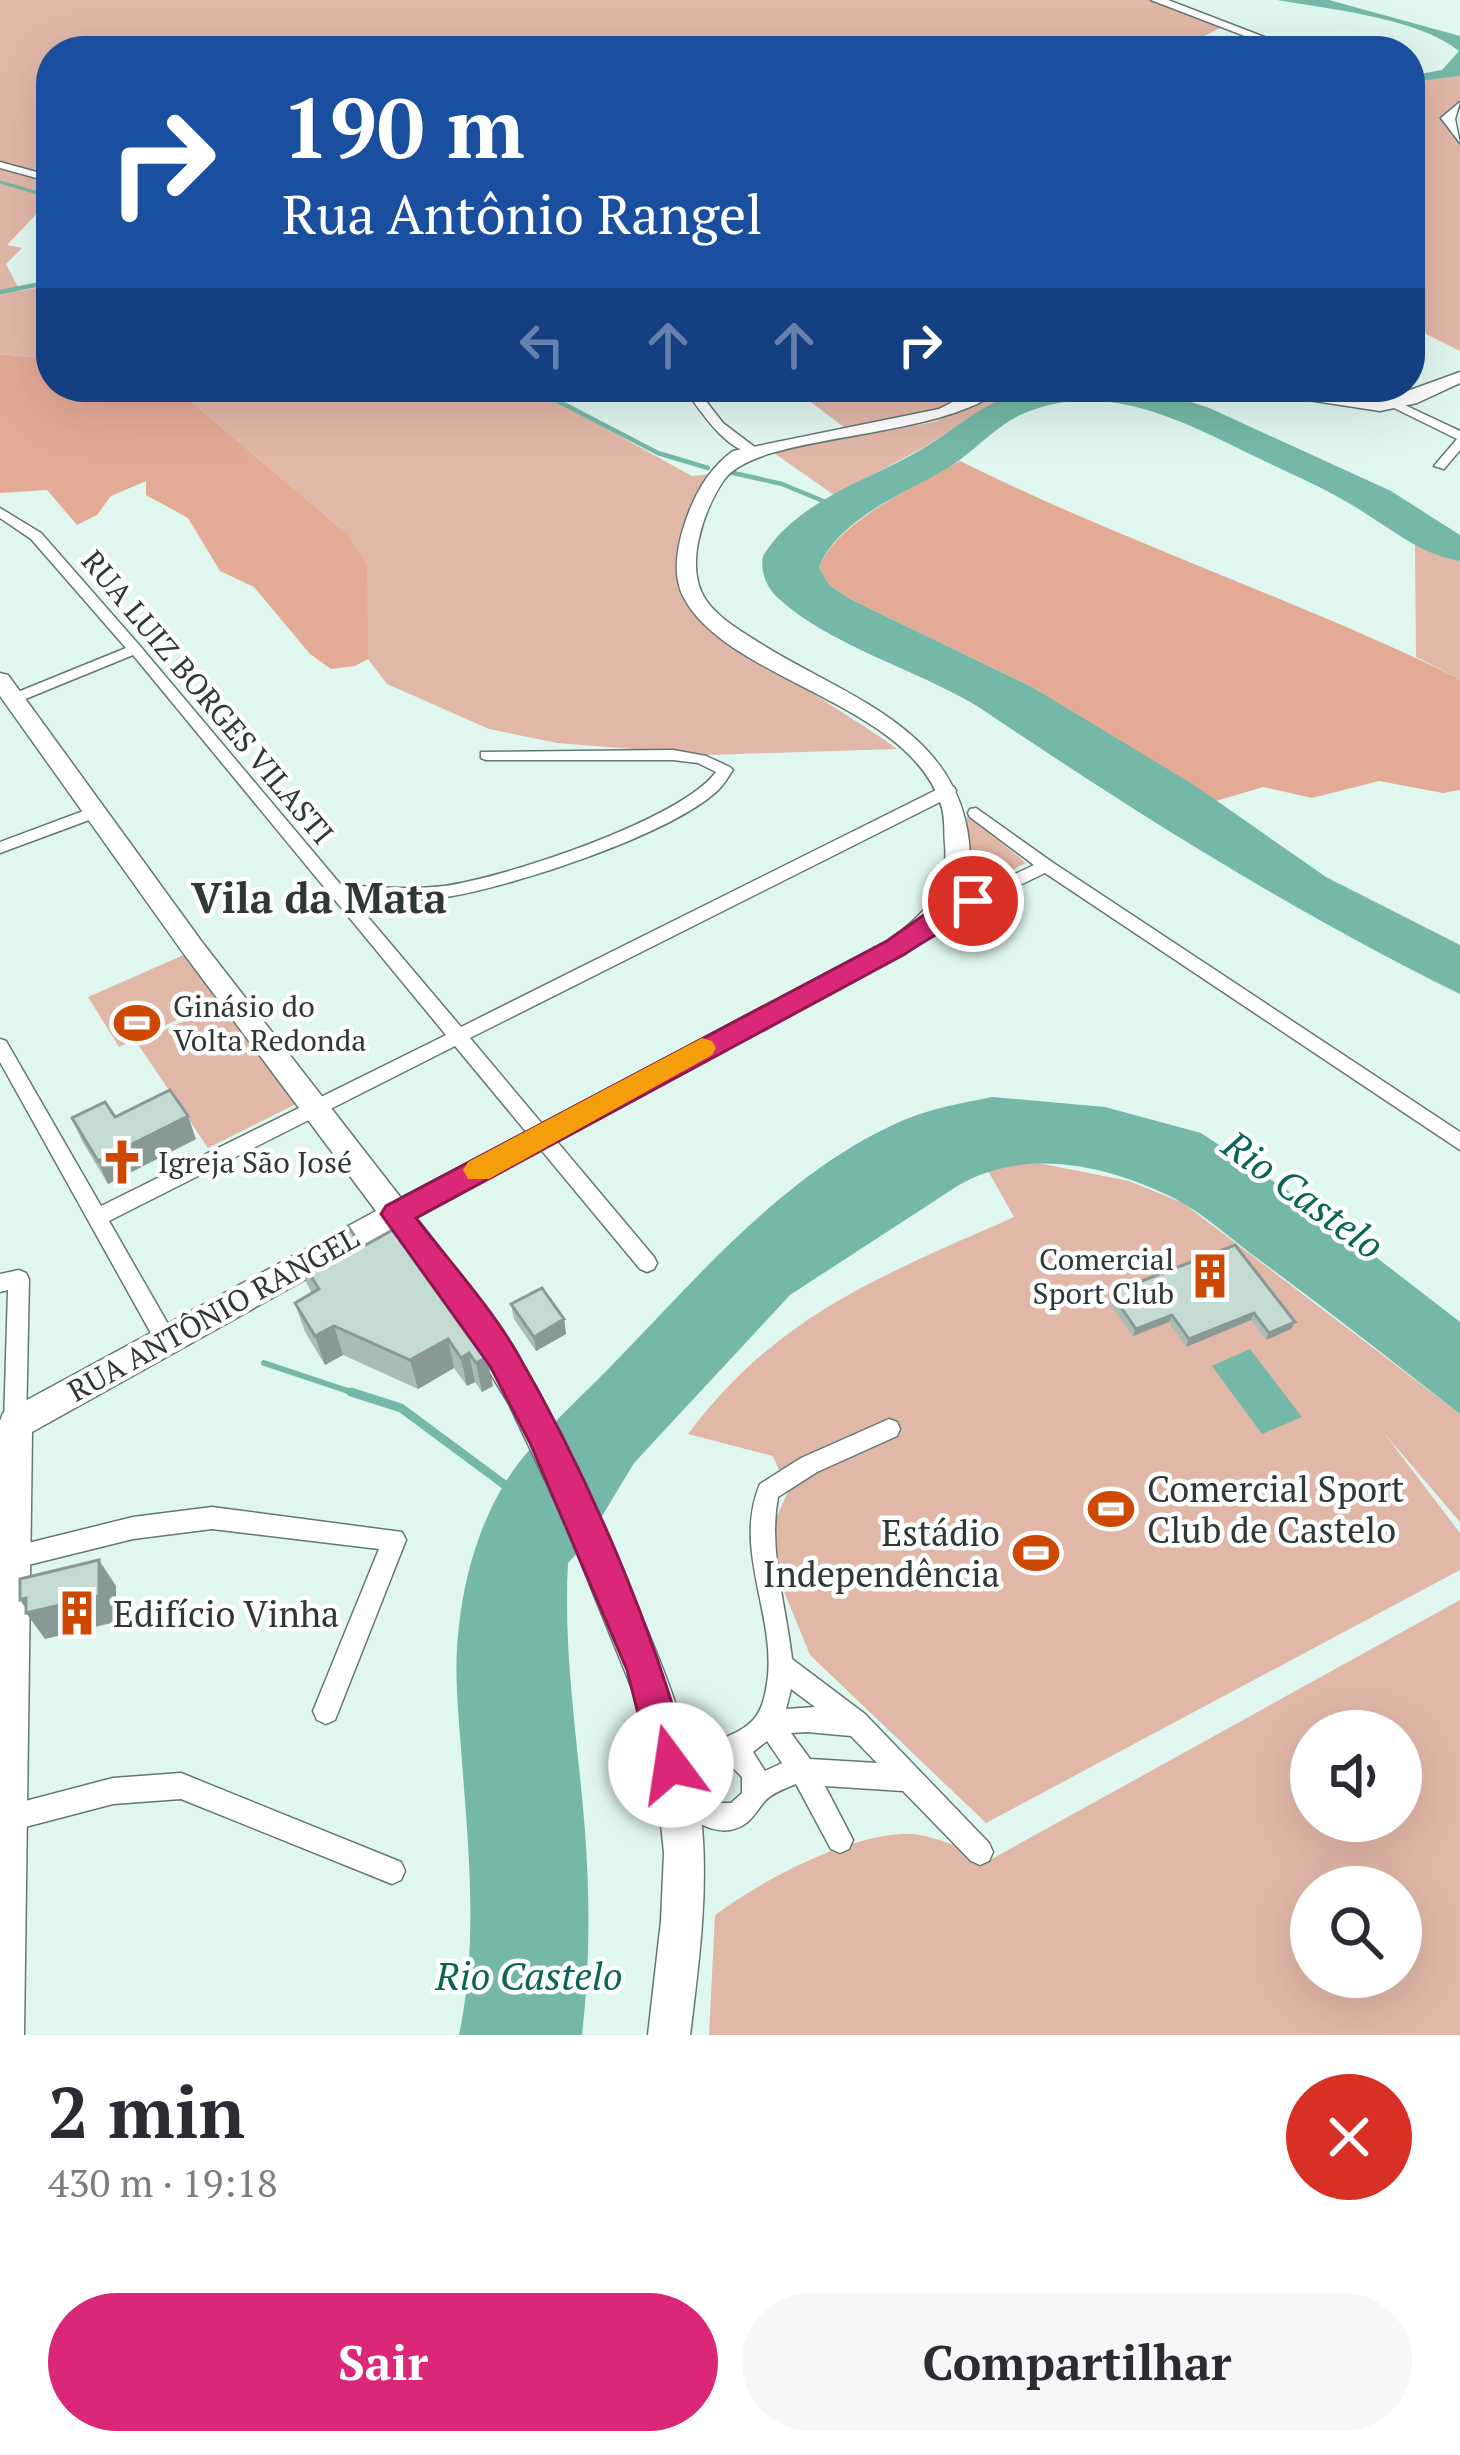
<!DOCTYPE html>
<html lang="pt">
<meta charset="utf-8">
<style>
body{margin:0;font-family:"PT Serif",serif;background:#f7f7f7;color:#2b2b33;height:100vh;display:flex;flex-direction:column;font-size:45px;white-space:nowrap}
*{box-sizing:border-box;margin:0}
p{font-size:39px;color:#7c7c81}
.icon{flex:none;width:66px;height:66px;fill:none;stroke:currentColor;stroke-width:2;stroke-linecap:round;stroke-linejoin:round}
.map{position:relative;height:2035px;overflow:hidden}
.details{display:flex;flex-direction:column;background:#fff;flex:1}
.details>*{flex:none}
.guide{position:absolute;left:36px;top:36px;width:1389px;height:366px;border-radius:48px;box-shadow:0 12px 48px #0002;background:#1a4fa0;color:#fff;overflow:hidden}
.buttons{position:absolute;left:1290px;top:1710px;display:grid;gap:24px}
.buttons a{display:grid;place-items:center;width:132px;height:132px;border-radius:50%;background:#fff;box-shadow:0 12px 48px #0002;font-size:60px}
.pin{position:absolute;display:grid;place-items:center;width:102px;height:102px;color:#fff;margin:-51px;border:6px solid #fff;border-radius:50%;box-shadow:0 3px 12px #0007}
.me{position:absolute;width:132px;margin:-66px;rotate:346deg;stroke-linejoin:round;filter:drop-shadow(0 0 9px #0008)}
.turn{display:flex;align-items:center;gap:42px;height:252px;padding:0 48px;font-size:54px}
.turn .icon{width:156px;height:156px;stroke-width:2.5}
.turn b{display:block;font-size:84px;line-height:102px}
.lanes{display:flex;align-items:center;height:114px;padding:0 48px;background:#0003;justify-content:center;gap:60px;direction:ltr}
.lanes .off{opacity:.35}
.round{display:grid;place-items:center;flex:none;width:126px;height:126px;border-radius:63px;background:#f7f7f7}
.summary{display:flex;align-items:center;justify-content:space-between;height:204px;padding:0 48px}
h1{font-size:72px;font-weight:700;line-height:90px}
.button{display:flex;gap:24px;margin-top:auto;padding:24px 48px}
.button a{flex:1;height:138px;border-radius:72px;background:#db2777;color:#fff;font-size:48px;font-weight:700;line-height:138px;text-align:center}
.button a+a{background:#f7f7f7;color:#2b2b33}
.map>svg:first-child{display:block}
.green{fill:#e1b7a8;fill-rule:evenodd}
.forest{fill:#e3aa96}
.water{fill:#75b8a7}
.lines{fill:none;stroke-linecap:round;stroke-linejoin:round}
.stream-far3{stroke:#75b8a7;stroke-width:3}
.stream-far2{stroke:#75b8a7;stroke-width:4.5}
.stream-far1{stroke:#75b8a7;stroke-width:6}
.stream{stroke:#75b8a7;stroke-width:9}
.street-casing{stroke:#637872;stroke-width:3}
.secondary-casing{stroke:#637872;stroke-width:3}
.street{fill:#fff;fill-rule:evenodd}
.secondary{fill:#fff;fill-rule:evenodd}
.wall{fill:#a9bcb6}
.shaded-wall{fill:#899994}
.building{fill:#c4dbd4;stroke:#899994;stroke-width:3}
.route{fill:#db2777;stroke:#8e194d;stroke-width:3}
.slow{fill:#f59e0b}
.labels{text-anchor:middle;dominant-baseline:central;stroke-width:9;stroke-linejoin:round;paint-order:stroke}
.street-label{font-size:30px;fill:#2f3835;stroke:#fefefe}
.poi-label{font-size:30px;fill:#2f3835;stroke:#fefefe;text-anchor:start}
.near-poi-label{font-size:36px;fill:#2f3835;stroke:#fefefe;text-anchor:start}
.near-water-label{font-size:39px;font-style:italic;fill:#0b6556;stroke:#fefefe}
.district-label{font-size:42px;font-weight:bold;fill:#2f3835;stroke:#fefefe}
</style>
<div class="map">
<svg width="1460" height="2035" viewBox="0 0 1460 2035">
<rect width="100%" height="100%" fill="#e0f7f0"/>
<g class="green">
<path d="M0,0H1155L1226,25L1185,46L1195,51H51V207L46,204L7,245L22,248L6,264L20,291L51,285V359L0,354Z"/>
<path d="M1460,76V109L1454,113L1452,129L1460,136V351L1410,326V91L1417,87V81Z"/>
<path d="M174,387H531L692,476L710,474C701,496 674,559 678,581C686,623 856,717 897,749L707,755L557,743L489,729L387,684L368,659L346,533Z"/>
<path d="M791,387H983L936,410L845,428Z"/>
<path d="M1012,387H1038L1003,397L923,448L834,495L771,451L934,422Z"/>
<path d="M1415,544L1460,561V679L1416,657Z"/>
<path d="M967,815L1026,863L961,896L968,876Z"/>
<path d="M186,954L219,1000L119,1047L88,997Z"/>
<path d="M222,1003L296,1104L208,1148L137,1043Z"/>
<path d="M1028,1161L1129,1181L1183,1203L1460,1414V1522L1384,1433L1460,1533V1570L986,1823L810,1655L779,1579L773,1526L788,1491L773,1456L688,1434C779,1313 882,1276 1014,1217L987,1169Z"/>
<path d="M1460,1600V2035H709L715,1915C763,1880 841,1838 901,1834C930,1832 963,1850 990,1860ZM1311,1731H1401V1821H1311ZM1311,1887H1401V1977H1311Z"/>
</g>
<g class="forest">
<path d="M0,354L51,359V387H174L346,533L367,565L368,659L355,666L331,669L310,654L254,587L220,571L188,518L146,495V481L111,496L97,515L77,525L47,490L0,493Z"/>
<path d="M960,461C1123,542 1296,599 1460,679V790L1443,793L1379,781L1312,798L1263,787L1216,801L1032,687L850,599L829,585L819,567C838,520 917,486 960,461Z"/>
</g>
<g class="water">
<path d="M1277,0H1329L1460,36V76L1419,81L1410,91V76L1442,70L1459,51C1418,18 1329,9 1277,0Z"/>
<path d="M1038,387H1140L1207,407L1391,491L1460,535V561C1417,554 1384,523 1347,502C1318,485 1287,472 1256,457C1182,421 1105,378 1022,414C994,427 974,452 948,468C905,493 838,519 819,567L829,585L850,599L1032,687L1194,785L1326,877L1460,945V994C1291,911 1133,811 977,706C916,669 830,646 778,598C766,587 760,571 763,556C797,500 870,480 924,448C961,425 994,394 1038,387Z"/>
<path d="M992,1097L1105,1107L1201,1133L1306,1203L1460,1322V1414C1392,1361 1324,1307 1254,1256C1225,1234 1196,1207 1163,1193C1098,1163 1022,1149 959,1185L790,1295L634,1463L584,1546L568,1563C563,1654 578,1741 585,1831C590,1899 590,1967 582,2035H459C478,1944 469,1854 462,1762C459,1717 453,1671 459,1626C464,1580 476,1536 498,1495C525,1445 573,1406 612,1365C699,1276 787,1170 904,1120C932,1108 963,1103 992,1097Z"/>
<path d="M1250,1349L1302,1417L1262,1434L1212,1366Z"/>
</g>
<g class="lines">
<path class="stream-far3" d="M0,182L41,194L51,204"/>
<g class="stream-far2">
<path d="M0,292L51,282"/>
<path d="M531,387L658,453L708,468"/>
<path d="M729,472L782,484L828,503"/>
</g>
<path class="stream-far1" d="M264,1363L360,1395"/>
<path class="stream" d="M351,1392L401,1408L509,1488"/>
<g class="street-casing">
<g id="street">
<path d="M0,162L51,176V182L0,168Z"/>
<path d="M683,387H695L723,423L756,448V454C725,451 701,411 683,387Z"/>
<path d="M1394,400L1460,431V450L1444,469L1434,466L1457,439L1390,406L1388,404Z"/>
<path d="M0,508L41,533L140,646L341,885C375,887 410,890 444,886C504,878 681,820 716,772L698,763L673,760H486L481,758V752L673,750L706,756L730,767L733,770C728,777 723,786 716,792C668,835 517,885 452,896C419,902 385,899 351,897L461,1027L942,787H954L956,791L954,795L470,1038L654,1257L657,1263L654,1269L647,1272L640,1269L455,1046L109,1221L176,1338L173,1344L165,1347L157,1344L0,1062V1039L6,1041L101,1206L446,1035L133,655L18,702H8V696L126,648L31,539L0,518Z"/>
<path d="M94,807L100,808L102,812L100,816L0,853V842Z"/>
<path d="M976,808L1052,862L1460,1132V1150L1045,873L943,922H931L929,918L931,914L1034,865L970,817L968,813L970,809Z"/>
<path d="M19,1270L26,1273L29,1279L26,1424L23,1431L15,1434L7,1431L4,1424L8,1290L0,1292V1274Z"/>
<path d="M889,1419L897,1422L900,1429L897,1436L817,1472L778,1497C768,1552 786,1604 792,1659L865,1714L989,1843L993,1852L989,1861L980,1865L971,1861L903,1791L825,1786L853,1840L849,1849L840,1853L831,1849L796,1784C786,1788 770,1794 764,1802C753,1816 749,1826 730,1830C718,1832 704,1827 695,1820C685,1813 679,1799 678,1788C674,1740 731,1746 754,1719C764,1707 766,1691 768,1676C774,1611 733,1548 760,1484L801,1458ZM791,1689L815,1707L786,1709ZM807,1732L851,1736L877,1763L810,1759L791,1733ZM767,1741L782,1763L765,1771L753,1752ZM715,1766H731L742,1777V1793L731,1803H715L704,1793V1777Z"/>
<path d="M212,1507L402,1532L406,1540L335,1720L326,1724L317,1720L313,1711L379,1549L212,1529L133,1539L12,1569L4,1566L0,1558L4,1550L12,1547L133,1517Z"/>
<path d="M181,1773L401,1862L405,1871L401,1880L392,1884L181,1799L113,1804L10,1831L0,1825L1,1809L10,1805L113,1778Z"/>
</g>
</g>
<g class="secondary-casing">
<g id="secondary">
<path d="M1151,0H1168L1301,51H1284Z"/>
<path d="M1460,102L1455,119L1460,143L1441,118Z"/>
<path d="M1460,372V383L1417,403L1380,411L1255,392L1246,387H1289L1380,401Z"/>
<path d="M982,387H1004C940,442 759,431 724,480C704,509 683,567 706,600C719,619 744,633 763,645C847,697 957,729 969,842C974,891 944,928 905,953L416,1218C450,1261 484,1304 513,1351C558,1424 591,1503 626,1581C659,1656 693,1734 701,1816C709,1889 699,1963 690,2035H648L661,1921L664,1853L656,1774L635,1696L562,1516L509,1404L455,1315L392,1231L32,1432L24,2035H0V1421L3,1413L376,1211L184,954L0,696V673L8,675L202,942L401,1198L887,941C922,918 949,889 945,845C944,833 945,819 942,808C913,703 729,682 684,598C672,576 677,548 684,526C693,497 708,469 733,451L939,409Z"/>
</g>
</g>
<use href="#street" class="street"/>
<use href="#secondary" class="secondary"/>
</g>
<g class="wall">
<path d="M115,1117L196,1139L108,1184L82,1141L72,1118Z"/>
<path d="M398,1227L493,1386L482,1392L475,1382L467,1386L454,1368L418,1389L343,1355L325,1365L305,1332L295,1303L312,1293L307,1284L297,1254L362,1247Z"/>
<path d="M1235,1245L1291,1329L1266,1340L1251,1320L1186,1347L1169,1322L1133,1336L1108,1301L1111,1293Z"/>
<path d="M511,1304L564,1319L566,1334L536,1351L514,1319Z"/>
</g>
<g class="shaded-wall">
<path d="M188,1116L196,1139L108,1184L98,1161Z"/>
<path d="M1254,1313L1251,1320L1186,1347L1189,1339Z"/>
<path d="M1172,1315L1169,1322L1133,1336L1136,1329Z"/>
<path d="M564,1319L566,1334L536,1351L534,1337Z"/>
<path d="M1295,1322L1291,1329L1266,1340L1269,1333Z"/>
<path d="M334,1326L343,1355L325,1365L315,1336Z"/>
<path d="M448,1339L454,1368L418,1389L410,1360Z"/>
<path d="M469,1353L475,1382L467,1386L461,1358Z"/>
<path d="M487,1357L493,1386L482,1392L476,1363Z"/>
<path d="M99,1560L116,1586V1622L45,1639L26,1613H29L20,1600Z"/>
</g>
<g class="building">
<path d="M170,1090L188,1116L98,1161L72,1118L105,1102L115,1117Z"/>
<path d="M348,1226L362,1247L398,1227L445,1288L487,1357L476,1363L469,1353L461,1358L448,1339L410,1360L334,1326L315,1336L295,1303L319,1289L297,1254Z"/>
<path d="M1235,1245L1295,1322L1269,1333L1254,1313L1189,1339L1172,1315L1136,1329L1111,1293Z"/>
<path d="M542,1288L564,1319L534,1337L511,1304Z"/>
<path d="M99,1560V1596L26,1613V1598L20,1600V1579Z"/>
</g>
<path class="route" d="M973,892L982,894L986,901C971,917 927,938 905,954L416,1218C449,1261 488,1304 516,1351C589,1477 652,1624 690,1765L685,1779L671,1784L657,1779L651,1765L627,1670L530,1443L490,1366L381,1214L386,1206L887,941L928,912Z"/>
<path class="slow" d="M702,1038L712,1041L716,1048L712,1055L489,1179H468L463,1170L468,1162Z"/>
<defs>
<g id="stadium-bare" transform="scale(3.6)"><path d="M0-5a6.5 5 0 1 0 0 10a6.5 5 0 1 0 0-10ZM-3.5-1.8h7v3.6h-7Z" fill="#cd4801" stroke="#fefefe" stroke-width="2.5" paint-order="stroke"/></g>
<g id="church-bare" transform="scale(3.6)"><path d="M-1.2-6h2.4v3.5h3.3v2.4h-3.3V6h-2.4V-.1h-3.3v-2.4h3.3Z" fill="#cd4801" stroke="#fefefe" stroke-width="2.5" paint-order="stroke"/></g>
<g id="building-bare" transform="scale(3.6)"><path d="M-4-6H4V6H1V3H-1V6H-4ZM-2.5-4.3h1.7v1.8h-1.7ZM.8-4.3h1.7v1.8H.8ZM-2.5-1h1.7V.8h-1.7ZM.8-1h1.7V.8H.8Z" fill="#cd4801" stroke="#fefefe" stroke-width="2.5" paint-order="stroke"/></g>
</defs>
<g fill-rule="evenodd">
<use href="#stadium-bare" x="137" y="1023"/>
<use href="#church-bare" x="122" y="1162"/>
<use href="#building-bare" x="1210" y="1276"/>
<use href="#stadium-bare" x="1111" y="1509"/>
<use href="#stadium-bare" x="1036" y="1553"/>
<use href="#building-bare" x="77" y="1613"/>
</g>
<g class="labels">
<g class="street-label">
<text transform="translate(208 697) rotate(50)">RUA LUIZ BORGES VILASTI</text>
<text transform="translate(213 1314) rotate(-29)">RUA ANTÔNIO RANGEL</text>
</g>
<g class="poi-label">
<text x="173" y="1006">Ginásio do<tspan x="173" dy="34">Volta Redonda</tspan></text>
<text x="158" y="1162">Igreja São José</text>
<text x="1174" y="1259" text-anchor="end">Comercial<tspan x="1174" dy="34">Sport Club</tspan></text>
</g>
<g class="near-poi-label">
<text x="1147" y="1488">Comercial Sport<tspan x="1147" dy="41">Club de Castelo</tspan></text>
<text x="1000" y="1532" text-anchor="end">Estádio<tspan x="1000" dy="41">Independência</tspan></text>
<text x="113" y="1613">Edifício Vinha</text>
</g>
<g class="near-water-label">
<text transform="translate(1304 1194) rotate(36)">Rio Castelo</text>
<text x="529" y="1975">Rio Castelo</text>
</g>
<g class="district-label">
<text x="319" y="897">Vila da Mata</text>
</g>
</g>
</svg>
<div class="buttons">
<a><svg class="icon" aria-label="sound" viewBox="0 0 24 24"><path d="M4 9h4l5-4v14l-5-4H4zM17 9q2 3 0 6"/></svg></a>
<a><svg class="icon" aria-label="search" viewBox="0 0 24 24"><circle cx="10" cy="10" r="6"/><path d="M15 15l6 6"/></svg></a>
</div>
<div class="pin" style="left:973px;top:901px;background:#d93025"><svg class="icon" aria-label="arrive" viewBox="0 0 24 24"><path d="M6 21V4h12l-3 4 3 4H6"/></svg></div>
<svg class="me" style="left:671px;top:1765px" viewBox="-20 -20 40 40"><circle r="19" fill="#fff"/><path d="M0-13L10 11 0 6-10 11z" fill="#db2777"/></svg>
<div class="guide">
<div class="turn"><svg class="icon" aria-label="right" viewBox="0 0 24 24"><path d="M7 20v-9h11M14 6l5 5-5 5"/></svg><div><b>190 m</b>Rua Antônio Rangel</div></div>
<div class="lanes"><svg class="icon off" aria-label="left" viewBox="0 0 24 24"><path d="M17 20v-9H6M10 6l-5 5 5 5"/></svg><svg class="icon off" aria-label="ahead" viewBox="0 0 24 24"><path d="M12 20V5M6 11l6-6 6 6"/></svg><svg class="icon off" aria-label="ahead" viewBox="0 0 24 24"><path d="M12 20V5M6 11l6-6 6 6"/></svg><svg class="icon" aria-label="right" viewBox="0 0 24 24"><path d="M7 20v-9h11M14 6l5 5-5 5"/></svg></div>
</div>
</div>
<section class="details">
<div class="summary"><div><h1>2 min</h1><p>430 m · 19:18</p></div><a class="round" style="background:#d93025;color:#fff"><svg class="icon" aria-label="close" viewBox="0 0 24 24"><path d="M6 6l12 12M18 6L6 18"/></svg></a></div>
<div class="button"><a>Sair</a><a>Compartilhar</a></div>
</section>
